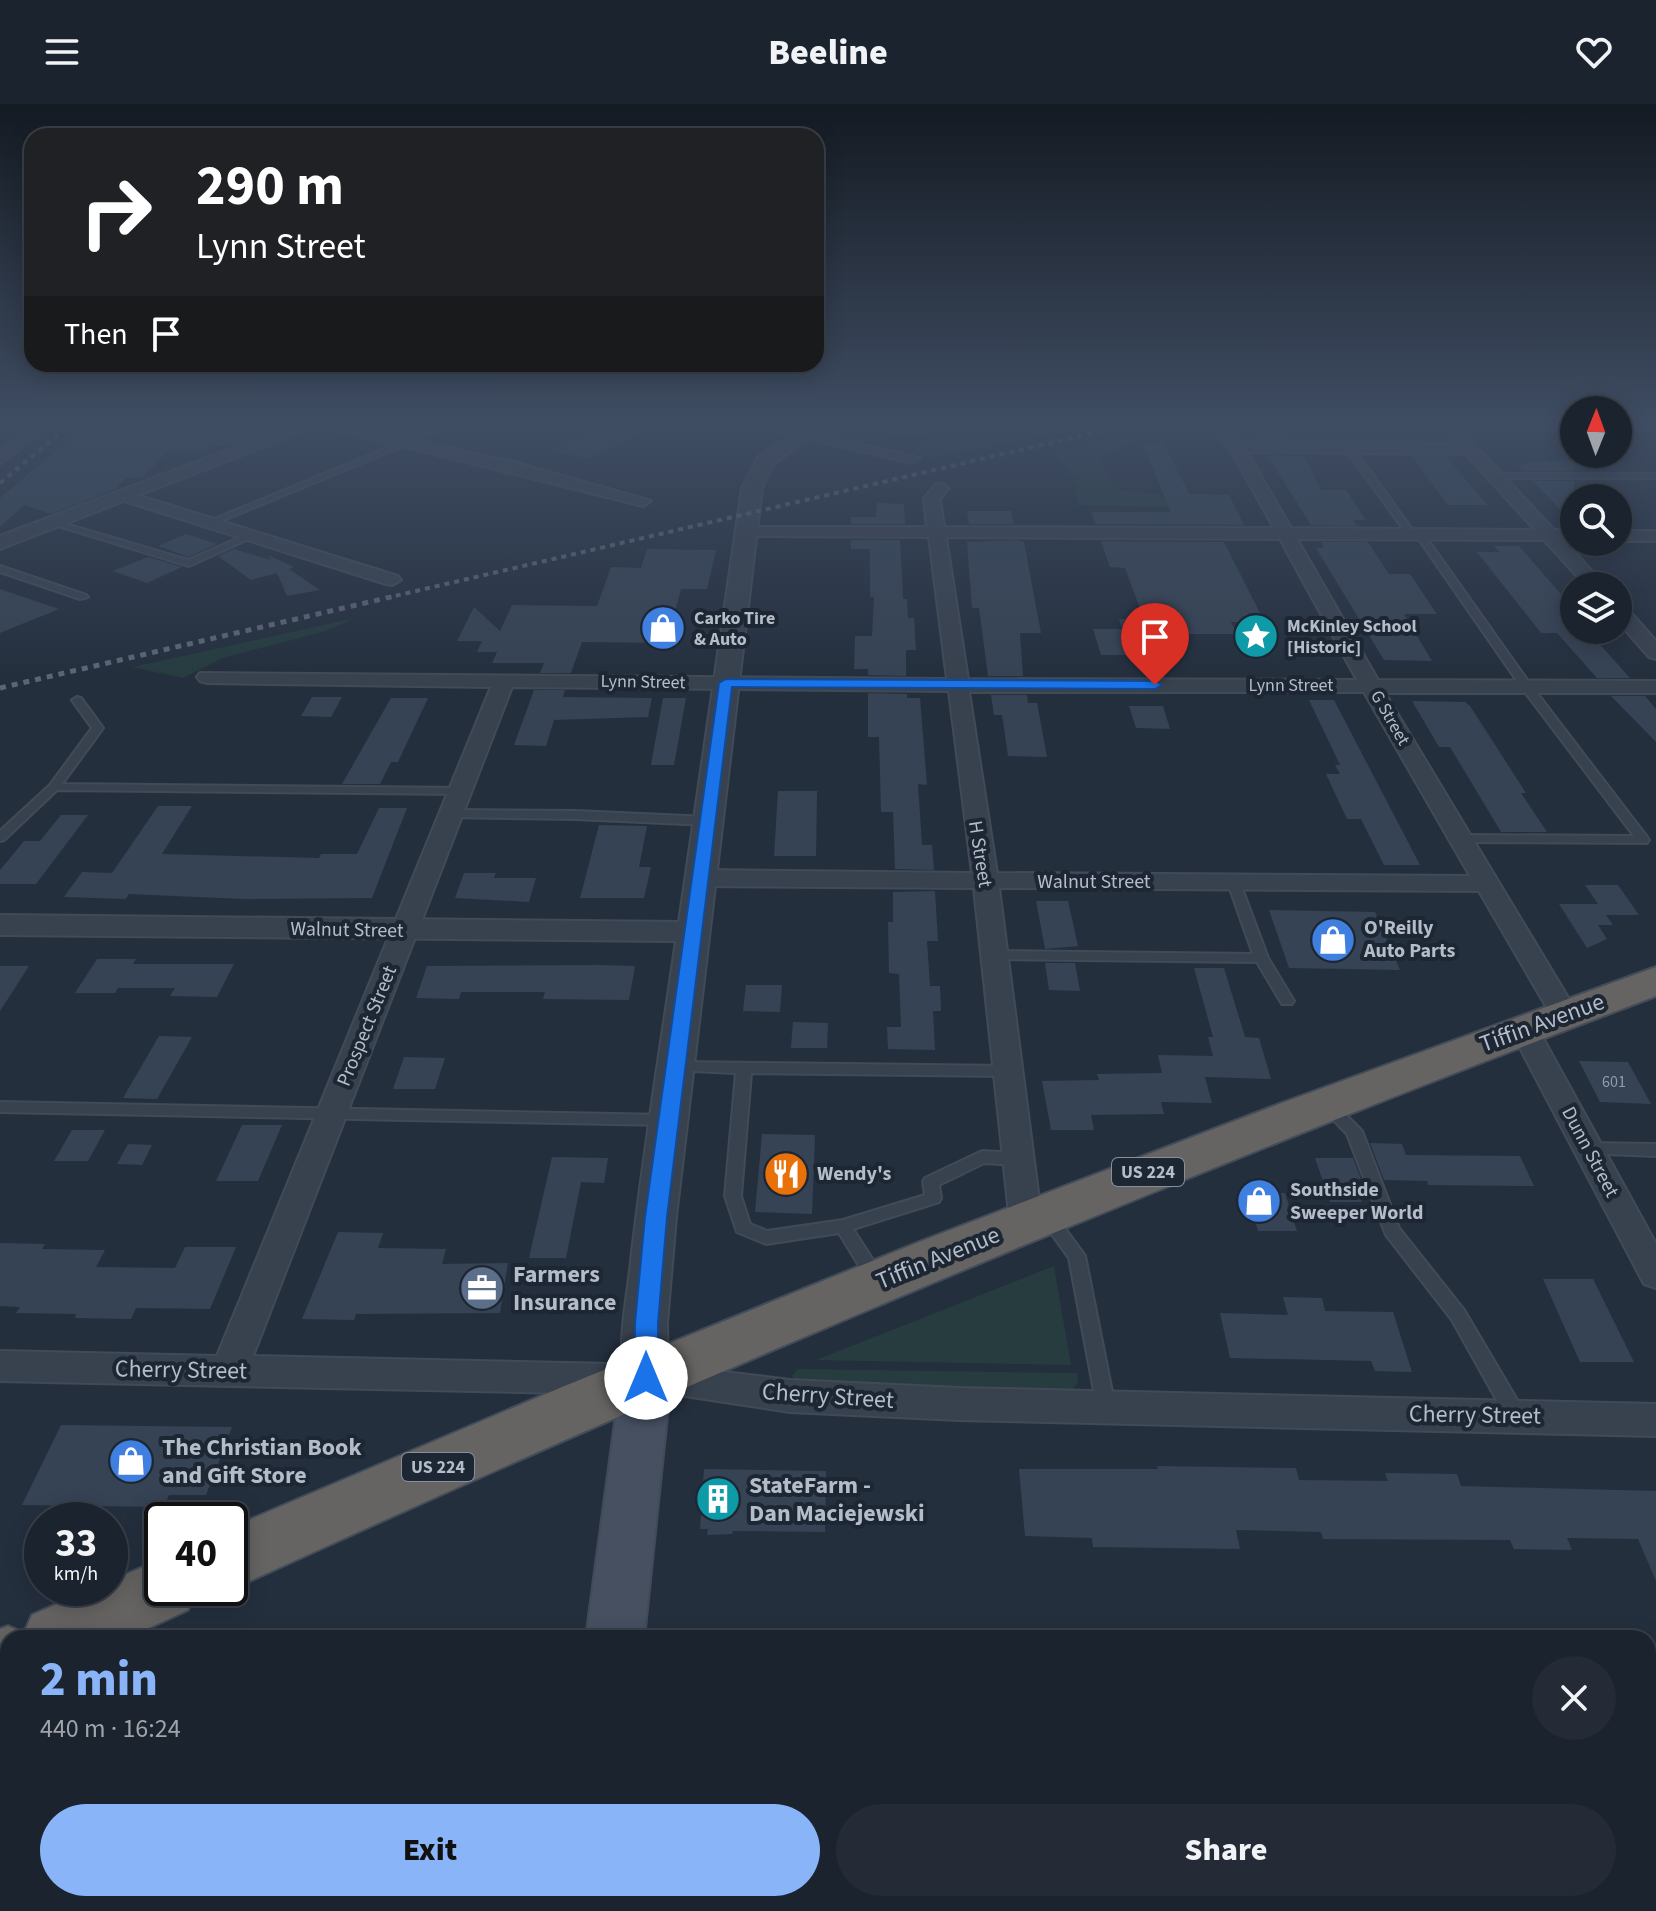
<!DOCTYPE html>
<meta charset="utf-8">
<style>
body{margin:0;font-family:"Source Sans 3",sans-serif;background:#242b36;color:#f1f3f6;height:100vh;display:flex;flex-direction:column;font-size:30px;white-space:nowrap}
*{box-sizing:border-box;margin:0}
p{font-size:26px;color:#a0a4aa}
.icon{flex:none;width:44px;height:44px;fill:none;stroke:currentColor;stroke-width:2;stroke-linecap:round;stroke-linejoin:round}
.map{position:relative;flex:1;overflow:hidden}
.sheet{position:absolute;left:0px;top:1526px;width:1656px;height:282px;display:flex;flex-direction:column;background:#1b232e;border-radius:24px 24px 0 0;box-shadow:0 4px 20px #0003,0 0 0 2px #39404a}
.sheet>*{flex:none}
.hud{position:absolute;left:24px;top:24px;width:800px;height:244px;border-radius:24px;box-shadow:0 4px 20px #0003,0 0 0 2px #39404a;background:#202124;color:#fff;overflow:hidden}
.needle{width:52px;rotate:1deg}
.fabs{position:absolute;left:1560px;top:292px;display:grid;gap:16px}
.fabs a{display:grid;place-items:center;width:72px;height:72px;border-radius:50%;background:#1b232e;box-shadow:0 4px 20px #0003,0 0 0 2px #39404a;font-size:40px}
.speed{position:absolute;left:24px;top:1398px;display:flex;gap:16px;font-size:40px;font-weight:700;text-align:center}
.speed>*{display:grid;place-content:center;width:104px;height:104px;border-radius:50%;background:#1b232e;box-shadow:0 4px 20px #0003,0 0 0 2px #39404a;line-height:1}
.speed small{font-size:20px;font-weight:400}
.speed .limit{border:4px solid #111;border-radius:12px;background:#fff;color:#111}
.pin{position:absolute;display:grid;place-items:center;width:68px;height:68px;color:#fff;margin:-82px -34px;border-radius:50% 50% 50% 0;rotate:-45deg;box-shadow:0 0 8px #0007}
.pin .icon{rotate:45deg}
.me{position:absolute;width:88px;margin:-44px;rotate:0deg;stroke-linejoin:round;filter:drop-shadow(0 0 6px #0008)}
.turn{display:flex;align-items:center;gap:28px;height:168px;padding:0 40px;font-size:36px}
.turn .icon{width:104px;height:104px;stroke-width:2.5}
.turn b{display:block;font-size:56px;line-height:68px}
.then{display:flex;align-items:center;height:76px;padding:0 40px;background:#0003;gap:16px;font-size:30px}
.round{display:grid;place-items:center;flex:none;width:84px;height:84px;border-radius:42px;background:#242b36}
.overview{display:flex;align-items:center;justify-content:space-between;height:136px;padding:0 40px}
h1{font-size:48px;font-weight:800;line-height:60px;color:#8ab4f8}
.action{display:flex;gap:16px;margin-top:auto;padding:16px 40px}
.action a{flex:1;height:92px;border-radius:48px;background:#8ab4f8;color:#111;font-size:32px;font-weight:800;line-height:92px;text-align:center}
.action a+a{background:#242b36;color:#f1f3f6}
header{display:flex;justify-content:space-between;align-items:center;height:104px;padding:0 40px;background:#1b232e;font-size:36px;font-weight:800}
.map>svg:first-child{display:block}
.green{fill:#263c3f}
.building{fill:#364354}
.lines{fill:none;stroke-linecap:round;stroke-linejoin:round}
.service-casing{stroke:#414a57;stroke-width:4}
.minor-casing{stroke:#414a57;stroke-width:4}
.tertiary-casing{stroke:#414a57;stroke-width:4}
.secondary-casing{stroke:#414a57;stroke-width:4}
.trunk-casing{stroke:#434c59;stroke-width:4}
.service{fill:#38414e;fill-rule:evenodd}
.minor{fill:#38414e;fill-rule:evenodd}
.tertiary{fill:#38414e;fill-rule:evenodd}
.secondary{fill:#465061;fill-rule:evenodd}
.trunk{fill:#656462;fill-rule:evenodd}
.rail-far1{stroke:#5a6575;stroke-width:4;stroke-dasharray:5 5;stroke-linecap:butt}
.rail{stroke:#5a6575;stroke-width:5;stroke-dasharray:6 6;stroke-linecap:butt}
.route{fill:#1a73e8;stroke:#114b97;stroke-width:2}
.labels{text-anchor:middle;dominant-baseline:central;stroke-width:8;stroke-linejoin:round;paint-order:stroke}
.number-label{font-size:16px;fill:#929caa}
.far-poi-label{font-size:18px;font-weight:bold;fill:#b4bcc9;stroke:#1d2633;text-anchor:start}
.far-street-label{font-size:18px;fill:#b4bcc9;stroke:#1d2633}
.shield{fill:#1d2633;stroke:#878f9c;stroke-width:2}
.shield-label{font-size:18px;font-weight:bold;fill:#b4bcc9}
.street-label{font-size:20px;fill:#b4bcc9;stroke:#1d2633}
.poi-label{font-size:20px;font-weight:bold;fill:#b4bcc9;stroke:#1d2633;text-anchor:start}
.near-street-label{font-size:24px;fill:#b4bcc9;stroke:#1d2633}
.near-poi-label{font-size:24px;font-weight:bold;fill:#b4bcc9;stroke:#1d2633;text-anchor:start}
</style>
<header><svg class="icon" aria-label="menu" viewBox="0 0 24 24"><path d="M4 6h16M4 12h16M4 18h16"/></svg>Beeline<svg class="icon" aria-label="heart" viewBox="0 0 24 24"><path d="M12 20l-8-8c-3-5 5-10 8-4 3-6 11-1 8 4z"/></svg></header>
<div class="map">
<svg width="1656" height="1807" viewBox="0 0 1656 1807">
<rect width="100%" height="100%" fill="#242f3e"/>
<g class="green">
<path d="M1059,318L1077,325L933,354L911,348L931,333L891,331L888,319Z"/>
<path d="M1136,328L1149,332L1100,352L1114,385L1157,390L1185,403L1078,401L1074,375L1053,349Z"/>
<path d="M356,514L322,528L223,554L183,574L132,563Z"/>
<path d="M1054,1162L1071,1261L816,1256Z"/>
<path d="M798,1265L1077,1269L1078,1279L1071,1288L796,1278L792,1272Z"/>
</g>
<g class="building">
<path d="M90,318H288V319L230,342H211L205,348H167L142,374H126L114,386L51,410L24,401L0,423V394Z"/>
<path d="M610,318H665L588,355L549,346Z"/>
<path d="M1248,319L1285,320L1295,336L1258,335Z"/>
<path d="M1142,339H1164L1189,390L1229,391L1244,421L1096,420L1091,408H1171Z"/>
<path d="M1267,351L1304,352L1321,386H1346L1366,416H1353L1357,422L1311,421Z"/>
<path d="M1412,352L1447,353L1487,401H1448Z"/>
<path d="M1526,357H1574V367H1524L1517,360H1529Z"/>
<path d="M1533,377H1574V420Z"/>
<path d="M877,399L904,400L905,420H851V413H876Z"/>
<path d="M967,407H1011L1014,420H969Z"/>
<path d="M186,430L199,434L217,440L188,453L158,442Z"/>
<path d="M851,436H900L903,495H907L908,514H914L916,546H906V572L868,571V565H854L855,532H872L874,493H870V445H851Z"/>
<path d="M1017,436L1024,438L1041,529H1020L1023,572H988L979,504H972L967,438Z"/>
<path d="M1101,437L1224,438L1260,509H1248L1252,518H1231L1237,530H1168L1171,539H1146L1150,551H1101L1093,525H1122L1119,515H1144L1125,464L1110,463Z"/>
<path d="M1321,438H1368L1389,470H1410L1437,510H1404L1432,557L1384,556L1316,444H1324Z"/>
<path d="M1494,442H1519L1567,497H1574V526H1587L1630,574H1597L1557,529H1541L1477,448H1499Z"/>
<path d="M234,445L271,456L268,451L294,463L289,465L320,486L287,492L277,469L251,476L218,452Z"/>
<path d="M647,445L716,446L707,485H681L667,539L582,538L571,569H540L544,559H492L497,548H477L482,537H457L474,503L500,527L512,501L597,502L611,463L641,464Z"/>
<path d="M148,453L182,463L147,479L113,467Z"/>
<path d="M0,485L59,505L0,529Z"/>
<path d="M534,586H565L563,593L652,594L648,613L554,616L546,642L514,641Z"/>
<path d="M868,589L907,590V594H920L927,681L918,680L922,741H932L934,766L895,765L893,708H881L879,633H868Z"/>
<path d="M991,591H1027L1028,599H1037L1047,653L1008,652L1002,611H994Z"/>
<path d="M1611,592H1645L1656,605V638Z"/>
<path d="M312,593H342L331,613L301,612Z"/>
<path d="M391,594H428L398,658H391L380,680H342Z"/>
<path d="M663,594H686L674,661H651Z"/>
<path d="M1309,596H1334L1420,761H1384L1361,715H1347L1326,670H1340L1335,661H1340Z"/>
<path d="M1412,597L1465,598L1470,602L1526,689H1521L1547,728H1501L1450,643H1439Z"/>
<path d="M1129,602H1163L1170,625L1136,624Z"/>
<path d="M778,687H817L816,752H774Z"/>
<path d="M158,702H192L162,750L319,754L321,750H357L379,704H407L372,794L243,795L129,790L126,795L64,793L82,768L112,769Z"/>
<path d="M61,711H88L36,780H0V766L24,737H40Z"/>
<path d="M599,721L647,722L639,763H651L644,794H580Z"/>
<path d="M464,769H496L494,774H536L529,798L455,794Z"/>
<path d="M1585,781H1618L1639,811H1606L1613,821H1598L1607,835L1587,844L1559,800H1598Z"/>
<path d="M935,787L938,837H927L930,882H940L941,907H933L935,946L888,945L887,923H901L899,870L889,869L888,818H893V788Z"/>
<path d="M1036,797H1068L1078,842L1045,845Z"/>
<path d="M1269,806L1375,808L1400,866L1289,864Z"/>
<path d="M97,855H136L133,860H234L217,893L170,892L175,884H118L115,889H75Z"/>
<path d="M1045,859H1075L1080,887L1049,886Z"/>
<path d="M597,861L635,862L629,896L543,895L545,888H461L459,895L416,894L427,862Z"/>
<path d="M0,862H29L0,907Z"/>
<path d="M1194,864H1224L1245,933L1259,934L1271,975L1205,973L1212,999L1161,998L1164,1010L1091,1011L1094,1026H1051L1042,977L1099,976L1097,970L1162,969L1158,951L1213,952L1208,933H1213Z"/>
<path d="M746,881H782L780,908L743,907Z"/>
<path d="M793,918L828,919L827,944H791Z"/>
<path d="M159,932L192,933L157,995L123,994Z"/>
<path d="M404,953L445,954L435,985H393Z"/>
<path d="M1579,957L1628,958L1651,1000L1600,998Z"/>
<path d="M242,1021H282L258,1077H216Z"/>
<path d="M72,1026H105L88,1057H54Z"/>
<path d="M762,1030L815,1031L812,1110L755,1108Z"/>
<path d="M1370,1039L1402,1040L1406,1051L1520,1052L1534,1082L1428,1081L1427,1077L1384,1076Z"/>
<path d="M128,1040L152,1041L142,1061L117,1060Z"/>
<path d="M552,1053L608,1054L604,1079L581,1078L566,1154H529Z"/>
<path d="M1315,1054H1353L1361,1075H1353L1362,1098H1330Z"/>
<path d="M1247,1089H1285L1297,1127H1258Z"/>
<path d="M338,1128L383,1129L378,1144L446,1145L442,1160L508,1159L500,1209L356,1210L354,1216L302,1215Z"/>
<path d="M0,1139L45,1140L42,1145L105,1146L96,1163L175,1164L185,1143H236L210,1205L136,1204L131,1215L75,1214L76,1210L16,1209L20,1203L0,1202Z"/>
<path d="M1543,1175H1593L1634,1258H1580Z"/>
<path d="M1283,1193L1322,1194L1325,1207L1393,1208L1412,1268L1375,1267L1371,1257L1230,1254L1220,1209L1288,1211Z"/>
<path d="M61,1321L232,1323L206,1391H169L164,1403L22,1401Z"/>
<path d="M1157,1362L1296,1364L1299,1376L1388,1377L1385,1369L1457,1370L1461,1382L1656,1387V1477L1638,1435L1567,1434L1572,1446L1514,1445L1510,1436L1323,1435L1321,1428L1236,1426L1240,1445L1093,1443L1092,1434L1025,1432L1019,1365H1158Z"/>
<path d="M704,1365L826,1367L825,1428L733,1427L732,1430L707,1431L708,1425H700Z"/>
</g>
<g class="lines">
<g class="service-casing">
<g id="service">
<path d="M450,318H461L214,420L207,418Z"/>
<path d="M1346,342H1352L1416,431L1423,429L1530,580L1647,733L1649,736L1647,739L1457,738L1455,735L1461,731L1634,732L1522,584L1416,431L1409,433L1346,346Z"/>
<path d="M1496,370H1656V374H1493L1492,372Z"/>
<path d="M52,416L188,456L250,429L257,431L189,462L52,420Z"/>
<path d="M0,462L86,491L88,493L80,495L0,468Z"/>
<path d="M77,593L81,594L103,624L62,680L461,684L467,687L461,690L57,686L4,736L0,737V727L50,681L92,624L72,596Z"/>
<path d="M451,706L576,707L708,713L714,717L708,721L576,715L447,713V707Z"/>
<path d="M1234,775L1240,779L1268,854L1294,897L1292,900H1282L1257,858L994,855L987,851L994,847L1253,850L1228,779Z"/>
<path d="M676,958L1008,962L1015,967L1008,972L751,969L741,1092L750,1120L767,1127L843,1116L925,1091L923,1078L925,1074L982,1047L1019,1049L1025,1051L1027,1055L1025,1059L1019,1061L984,1059L939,1081L941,1094L939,1098L853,1125L884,1173L881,1178L875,1180L869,1178L839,1129L766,1140L737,1128L725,1092L736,969L671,966L669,963L671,960Z"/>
<path d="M1328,997L1333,998L1362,1027L1399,1124L1464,1206L1523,1306L1525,1312L1523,1318L1516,1320L1509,1318L1452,1216L1386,1131L1347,1030L1320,1002L1323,998Z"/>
<path d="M0,998L667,1011L672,1012L675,1016L672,1020L667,1021L0,1008Z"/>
<path d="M1588,1039L1656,1040V1052L1582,1049L1580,1045L1582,1041Z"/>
<path d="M1047,1106L1053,1108L1085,1152L1115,1303L1113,1309L1106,1311L1099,1309L1097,1303L1069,1154L1039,1112L1041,1108Z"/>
<rect x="1648" y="1706" width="8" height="24"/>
</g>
</g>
<g class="minor-casing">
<g id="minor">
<path d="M38,318H54L0,360V347Z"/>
<path d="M332,318L513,358L651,397L643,402L309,319Z"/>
<path d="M739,318H767L920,354L912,359Z"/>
<path d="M1209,318H1224L1241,338L1458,340L1439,318H1574V326H1461L1554,426H1574V436H1564L1605,482H1586L1544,436L1297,435L1378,576L1656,577V589H1385L1578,910L1574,916H1554L1479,787L999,784L1042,1119L1038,1128L1026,1131L1014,1128L1010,1119L974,784L701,782L688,774L701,766L972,769L949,587L512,583L253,1252L613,1260L626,1264L631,1275L626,1286L613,1290L0,1277V1247L217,1252L491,583L207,579L200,577L197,573L200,569L947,575L929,433L746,432L737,427L740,423H927L924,395L935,381L941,379L949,384L940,395L944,423L1274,424L1230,345ZM1247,348L1466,350L1535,426L1291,424ZM946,433L1280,435L1357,576L968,575ZM969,588H1364L1470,772L997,769Z"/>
<rect x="1618" y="318" width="38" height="8"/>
<path d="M124,387L398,472L401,476L392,481L386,480L118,395V389Z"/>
<rect x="1618" y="427" width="38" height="10"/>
<path d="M1618,500L1625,502L1656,537V555L1649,553L1618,518Z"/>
<path d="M1524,916L1534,918L1538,925L1656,1140V1184L1644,1180L1510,925L1514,918Z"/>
<path d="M658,1260L790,1276L959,1284L1656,1300V1332L959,1316L790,1308L645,1286L640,1275L645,1264Z"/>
</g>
</g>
<g class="tertiary-casing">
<g id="tertiary">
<path d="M302,318H327L0,445V432Z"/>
<path d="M812,318H833L774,359L762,384L676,1113L667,1219L668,1274L662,1287L646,1292L630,1287C614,1254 626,1202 630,1166C642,1056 660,947 676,837L0,831V811L679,818L742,384L759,352Z"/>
</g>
</g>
<g class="secondary-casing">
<g id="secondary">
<path d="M646,1253L663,1259L671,1274L644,1534H586L621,1274L629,1259Z"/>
<path d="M549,1800H615L614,1807H548Z"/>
</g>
</g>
<g class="trunk-casing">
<g id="trunk">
<path d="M1656,863V892C1181,1071 714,1265 252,1476L230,1485L229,1484L230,1424L562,1283L919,1138L1279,1000Z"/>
<path d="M162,1455V1484H197L188,1506L127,1534H8V1589L0,1592V1525L8,1522L24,1529L32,1511L93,1484H110V1477Z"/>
</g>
</g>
<use href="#service" class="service"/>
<use href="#minor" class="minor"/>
<use href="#tertiary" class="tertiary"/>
<use href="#secondary" class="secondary"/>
<use href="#trunk" class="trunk"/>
<g class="rail-far1">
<path d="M0,379L74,318"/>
<path d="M386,494L1140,318"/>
</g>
<path class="rail" d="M0,584L395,492"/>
</g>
<linearGradient id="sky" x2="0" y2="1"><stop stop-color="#141a22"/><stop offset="0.56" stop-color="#3f4d63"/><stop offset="1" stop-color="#3f4d63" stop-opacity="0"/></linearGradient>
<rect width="1656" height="571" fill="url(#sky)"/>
<path class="route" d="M726,575L1155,577L1162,581L1155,585L732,583L667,1113L658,1219V1274L655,1281L646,1283L638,1281L634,1274L635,1219L645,1113L719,579Z"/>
<defs>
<g id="shop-disc" transform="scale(2.3)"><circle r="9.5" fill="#3f7fe0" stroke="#1d2633"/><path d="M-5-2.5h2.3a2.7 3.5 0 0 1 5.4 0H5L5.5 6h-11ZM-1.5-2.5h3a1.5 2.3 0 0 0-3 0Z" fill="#fff"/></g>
<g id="sight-disc" transform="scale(2.3)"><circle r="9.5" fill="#0f9aa8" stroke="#1d2633"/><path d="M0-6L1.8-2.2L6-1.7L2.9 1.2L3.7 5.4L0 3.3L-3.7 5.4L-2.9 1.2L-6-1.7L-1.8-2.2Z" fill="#fff"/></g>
<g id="restaurant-disc" transform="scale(2.3)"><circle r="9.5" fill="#e8710a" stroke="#1d2633"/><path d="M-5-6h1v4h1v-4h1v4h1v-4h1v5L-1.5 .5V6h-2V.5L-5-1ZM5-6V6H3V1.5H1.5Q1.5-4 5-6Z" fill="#fff"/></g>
<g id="office-disc" transform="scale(2.3)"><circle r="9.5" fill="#5c6f8a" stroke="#1d2633"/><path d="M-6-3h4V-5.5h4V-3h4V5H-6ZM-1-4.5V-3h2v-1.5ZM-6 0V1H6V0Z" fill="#fff"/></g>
<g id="building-disc" transform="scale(2.3)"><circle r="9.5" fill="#0f9aa8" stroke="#1d2633"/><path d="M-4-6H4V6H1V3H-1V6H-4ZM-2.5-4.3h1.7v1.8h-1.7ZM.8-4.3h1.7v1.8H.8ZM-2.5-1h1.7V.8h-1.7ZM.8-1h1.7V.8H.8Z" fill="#fff"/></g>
</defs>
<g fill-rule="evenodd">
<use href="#shop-disc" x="663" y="524"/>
<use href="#sight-disc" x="1256" y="532"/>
<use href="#shop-disc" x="1333" y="836"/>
<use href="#restaurant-disc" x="786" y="1070"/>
<use href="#shop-disc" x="1259" y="1097"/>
<use href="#office-disc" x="482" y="1184"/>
<use href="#shop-disc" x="131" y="1357"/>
<use href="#building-disc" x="718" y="1395"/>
</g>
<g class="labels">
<g class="number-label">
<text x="1614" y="978">601</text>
</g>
<g class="far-poi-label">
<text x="694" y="514">Carko Tire<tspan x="694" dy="21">&amp; Auto</tspan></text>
<text x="1287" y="522">McKinley School<tspan x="1287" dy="21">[Historic]</tspan></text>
</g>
<g class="far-street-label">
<text transform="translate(643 578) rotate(1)">Lynn Street</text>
<text x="1291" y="581">Lynn Street</text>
<text transform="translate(1390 614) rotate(60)">G Street</text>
</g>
<g class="shield">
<rect x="1112" y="1054" width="72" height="28" rx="6"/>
<rect x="402" y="1349" width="72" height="28" rx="6"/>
</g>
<g class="shield-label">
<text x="1148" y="1068">US 224</text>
<text x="438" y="1363">US 224</text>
</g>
<g class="street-label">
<text transform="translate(980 750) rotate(81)">H Street</text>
<text x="1094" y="778">Walnut Street</text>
<text transform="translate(347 826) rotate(1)">Walnut Street</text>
<text transform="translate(367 922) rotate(-68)">Prospect Street</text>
<text transform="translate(1590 1048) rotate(62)">Dunn Street</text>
</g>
<g class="poi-label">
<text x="1364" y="824">O'Reilly<tspan x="1364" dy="23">Auto Parts</tspan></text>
<text x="817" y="1070">Wendy's</text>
<text x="1290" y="1086">Southside<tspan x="1290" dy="23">Sweeper World</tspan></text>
</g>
<g class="near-street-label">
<text transform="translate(1542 919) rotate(-20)">Tiffin Avenue</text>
<text transform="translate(938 1154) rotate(-22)">Tiffin Avenue</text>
<text transform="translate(181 1266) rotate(1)">Cherry Street</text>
<text transform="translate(828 1292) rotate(4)">Cherry Street</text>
<text transform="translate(1475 1311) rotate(1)">Cherry Street</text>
</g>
<g class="near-poi-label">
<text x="513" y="1170">Farmers<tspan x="513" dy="28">Insurance</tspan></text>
<text x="162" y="1343">The Christian Book<tspan x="162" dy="28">and Gift Store</tspan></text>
<text x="749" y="1381">StateFarm -<tspan x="749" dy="28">Dan Maciejewski</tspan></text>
</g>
</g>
</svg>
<div class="fabs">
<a><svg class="needle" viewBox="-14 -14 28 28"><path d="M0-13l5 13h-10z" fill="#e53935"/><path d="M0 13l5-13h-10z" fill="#a0a4aa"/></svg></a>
<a><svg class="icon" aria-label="search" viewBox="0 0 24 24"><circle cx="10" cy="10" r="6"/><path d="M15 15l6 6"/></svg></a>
<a><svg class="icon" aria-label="layers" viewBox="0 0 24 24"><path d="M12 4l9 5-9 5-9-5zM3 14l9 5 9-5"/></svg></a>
</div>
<div class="speed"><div>33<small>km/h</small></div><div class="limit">40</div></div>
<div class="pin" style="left:1155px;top:581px;background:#d93025"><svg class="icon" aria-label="arrive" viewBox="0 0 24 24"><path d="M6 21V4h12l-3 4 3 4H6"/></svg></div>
<svg class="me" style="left:646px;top:1274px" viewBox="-20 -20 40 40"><circle r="19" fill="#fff"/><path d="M0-13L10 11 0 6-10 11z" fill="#1a73e8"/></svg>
<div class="hud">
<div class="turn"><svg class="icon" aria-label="right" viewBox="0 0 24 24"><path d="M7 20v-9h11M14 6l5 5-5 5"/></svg><div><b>290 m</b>Lynn Street</div></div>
<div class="then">Then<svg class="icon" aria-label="arrive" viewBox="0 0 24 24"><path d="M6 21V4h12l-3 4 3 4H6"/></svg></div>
</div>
<section class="sheet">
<div class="overview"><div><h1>2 min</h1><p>440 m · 16:24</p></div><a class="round"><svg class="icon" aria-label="close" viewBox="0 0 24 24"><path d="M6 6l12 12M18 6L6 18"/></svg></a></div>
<div class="action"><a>Exit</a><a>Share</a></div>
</section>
</div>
